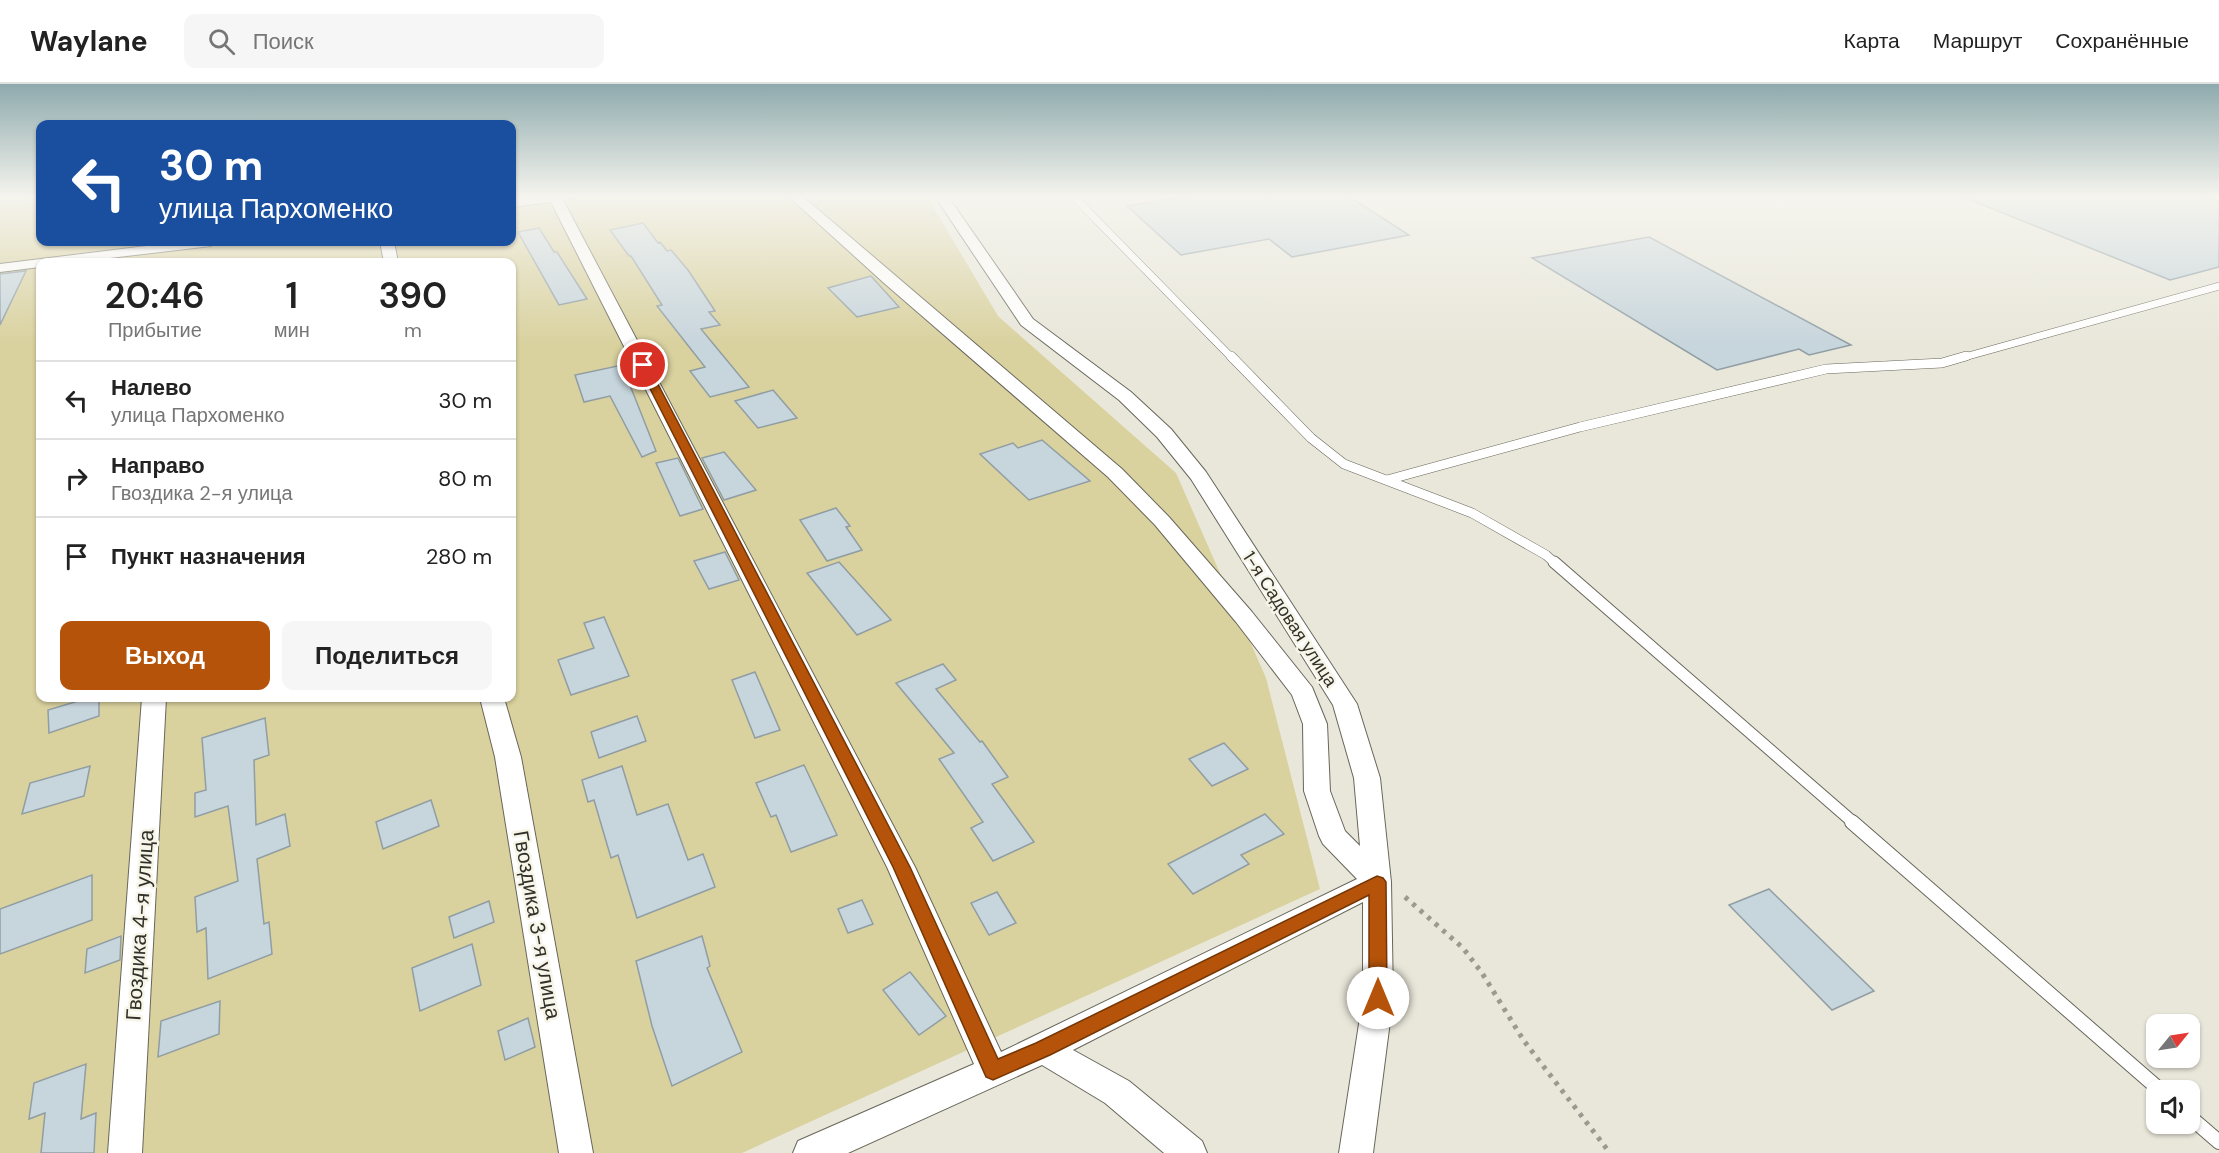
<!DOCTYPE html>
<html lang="ru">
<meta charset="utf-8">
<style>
body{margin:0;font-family:"DM Sans",sans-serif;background:#f6f6f6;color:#222;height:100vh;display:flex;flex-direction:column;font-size:22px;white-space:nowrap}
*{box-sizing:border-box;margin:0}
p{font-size:20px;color:#767676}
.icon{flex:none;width:33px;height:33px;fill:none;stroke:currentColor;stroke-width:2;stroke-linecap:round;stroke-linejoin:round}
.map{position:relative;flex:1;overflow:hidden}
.panel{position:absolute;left:36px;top:174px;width:480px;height:444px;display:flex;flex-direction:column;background:#fff;border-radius:12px;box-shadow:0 2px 4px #0004}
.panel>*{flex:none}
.top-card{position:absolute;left:36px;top:36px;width:480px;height:126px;border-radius:12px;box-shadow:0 2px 4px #0004;background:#1a4fa0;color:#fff;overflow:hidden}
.needle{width:39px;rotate:60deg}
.buttons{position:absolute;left:2146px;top:930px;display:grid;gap:12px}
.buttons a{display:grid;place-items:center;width:54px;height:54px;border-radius:12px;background:#fff;box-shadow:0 2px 4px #0004;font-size:30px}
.pin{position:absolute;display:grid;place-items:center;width:51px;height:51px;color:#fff;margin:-26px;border:3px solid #fff;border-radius:50%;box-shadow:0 2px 6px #0007}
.me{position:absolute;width:66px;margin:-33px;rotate:0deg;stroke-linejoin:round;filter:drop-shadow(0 0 4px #0008)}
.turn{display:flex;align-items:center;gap:21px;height:126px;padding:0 24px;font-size:27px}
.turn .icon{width:78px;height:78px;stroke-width:2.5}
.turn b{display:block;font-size:42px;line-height:51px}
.eta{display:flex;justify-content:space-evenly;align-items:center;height:102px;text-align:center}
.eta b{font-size:36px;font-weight:600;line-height:42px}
.cta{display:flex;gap:12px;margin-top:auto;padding:12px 24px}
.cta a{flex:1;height:69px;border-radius:12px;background:#b45309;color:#fff;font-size:24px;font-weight:600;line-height:69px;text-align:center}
.cta a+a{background:#f6f6f6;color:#222}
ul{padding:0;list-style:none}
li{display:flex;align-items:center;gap:18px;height:78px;padding:0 24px;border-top:2px solid #e0e0e0}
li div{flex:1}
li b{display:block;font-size:22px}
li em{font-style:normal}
header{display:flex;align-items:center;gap:36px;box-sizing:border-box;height:84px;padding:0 30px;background:#fff;border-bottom:2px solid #e0e0e0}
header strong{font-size:28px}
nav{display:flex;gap:33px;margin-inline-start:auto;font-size:21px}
.search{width:420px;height:54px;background:#f6f6f6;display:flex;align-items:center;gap:15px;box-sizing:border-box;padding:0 21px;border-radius:12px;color:#767676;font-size:22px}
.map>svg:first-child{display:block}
.green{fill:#d9d19e;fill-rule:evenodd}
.building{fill:#c7d5dc;stroke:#909ea4;stroke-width:1.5}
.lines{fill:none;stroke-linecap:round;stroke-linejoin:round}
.service-far3-casing{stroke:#68665a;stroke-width:8}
.service-far2-casing{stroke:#68665a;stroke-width:10}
.service-far1-casing{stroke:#68665a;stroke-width:13}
.service-casing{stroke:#68665a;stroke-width:16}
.minor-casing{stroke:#68665a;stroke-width:2}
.path{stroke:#9c9a90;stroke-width:5;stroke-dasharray:4 6;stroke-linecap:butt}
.service-far3{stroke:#fff;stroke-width:7}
.service-far2{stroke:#fff;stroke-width:9}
.service-far1{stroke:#fff;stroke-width:11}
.service{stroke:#fff;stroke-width:14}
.minor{fill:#fff;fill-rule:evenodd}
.route{fill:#b45309;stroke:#753606;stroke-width:1.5}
.labels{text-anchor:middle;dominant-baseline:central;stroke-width:5;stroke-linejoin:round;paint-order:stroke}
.street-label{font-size:18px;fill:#31302b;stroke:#f7f5e7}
.near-street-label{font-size:21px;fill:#31302b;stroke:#f7f5e7}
</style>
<header>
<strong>Waylane</strong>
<div class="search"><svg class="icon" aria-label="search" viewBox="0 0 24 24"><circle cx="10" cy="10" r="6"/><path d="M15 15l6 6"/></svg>Поиск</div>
<nav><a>Карта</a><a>Маршрут</a><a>Сохранённые</a></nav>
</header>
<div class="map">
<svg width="2219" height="1069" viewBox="0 0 2219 1069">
<rect width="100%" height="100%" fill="#e9e7da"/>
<path class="green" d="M0,111H40V158H512V111H926L998,232L1176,389L1266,594L1320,805L742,1069H0ZM40,178H512V614H40Z"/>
<g class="building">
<path d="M1195,111H1347L1409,151L1292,173L1269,155L1181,171L1127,122Z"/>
<path d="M1958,111H2203L2219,117V183L2170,196Z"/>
<path d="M643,139L658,159L660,158L667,167L671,166L688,186L715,227L709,228L720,241L701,245L749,303L710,313L690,287L705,283L657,222L662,221L631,172H629L610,146Z"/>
<path d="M539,144L554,168H557L587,215L559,221L518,148Z"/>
<path d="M1649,153L1851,261L1809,271L1799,265L1717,286L1532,174Z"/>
<path d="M26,187L0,241V190Z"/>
<path d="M871,192L899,223L857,233L828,204Z"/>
<path d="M622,281L656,367L642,373L610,312L584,318L575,291Z"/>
<path d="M773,306L797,334L758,344L735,317Z"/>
<path d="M1042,356L1090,397L1029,416L980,370L1013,359L1018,364Z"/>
<path d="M724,368L756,406L724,416L702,374Z"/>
<path d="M678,374L703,425L680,432L656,379Z"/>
<path d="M836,424L850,442L846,443L862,466L827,477L800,436Z"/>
<path d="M725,468L739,496L709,505L694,477Z"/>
<path d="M839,478L891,536L857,551L807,489Z"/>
<path d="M604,533L629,592L571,611L558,576L594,564L584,539Z"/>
<path d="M943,580L956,596L936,605L980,658L982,657L1008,693L992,700L1034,758L993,777L971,744L983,738L939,675L954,669L896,599Z"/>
<path d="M755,588L780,646L755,654L732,596Z"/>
<path d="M88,614H99V632L49,649L48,626Z"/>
<path d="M637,632L646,657L599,674L591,648Z"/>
<path d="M265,634L269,671L254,676L256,741L285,730L290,762L257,775L264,840L269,838L272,870L208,895L206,844L197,848L195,813L238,797L228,722L195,733V709L206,706L202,654Z"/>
<path d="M1224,659L1248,685L1212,702L1189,675Z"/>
<path d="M804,681L837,751L791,768L776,731L771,733L756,699Z"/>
<path d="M90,682L84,712L22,730L30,699Z"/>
<path d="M622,682L637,731L668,720L688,776L703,770L715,803L637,834L618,771L611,774L594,716L588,718L582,696Z"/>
<path d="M431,716L439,742L383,765L376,738Z"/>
<path d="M1265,730L1284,750L1241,771L1249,780L1193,810L1168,780Z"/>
<path d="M92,791V836L0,870V825Z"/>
<path d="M1769,805L1874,907L1832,926L1729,821Z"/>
<path d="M997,808L1016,839L989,851L971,819Z"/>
<path d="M862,816L873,840L848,849L838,825Z"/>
<path d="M489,817L494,838L454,854L449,833Z"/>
<path d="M121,852L120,876L85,889L87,865Z"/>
<path d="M702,852L710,882L707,884L742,968L672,1002L652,942L636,877Z"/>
<path d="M472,860L481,901L420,927L412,884Z"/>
<path d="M910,888L946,932L919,951L883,906Z"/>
<path d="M220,917L219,950L158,973L161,937Z"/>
<path d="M528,934L535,963L505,976L498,947Z"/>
<path d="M86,980L81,1035L96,1029L94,1069H41L45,1029L29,1035L34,999Z"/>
</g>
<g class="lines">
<g class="service-far3-casing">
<g id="service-far3">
<path d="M1072,111L1232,274"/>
<path d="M1075,114L1091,111"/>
<path d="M1961,274L2219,202"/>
</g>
</g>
<g class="service-far2-casing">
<g id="service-far2">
<path d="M1231,272L1311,354L1344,380L1472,429L1546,471L1555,479"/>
<path d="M1387,396L1580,343L1826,285L1942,279L1966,272"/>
</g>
</g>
<g class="service-far1-casing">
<path id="service-far1" d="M1554,478L1854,739"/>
</g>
<g class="service-casing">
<g id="service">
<path d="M1852,738L2160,1006"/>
<path d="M2190,1033L2219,1058"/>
</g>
</g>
<g class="minor-casing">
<g id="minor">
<path d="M539,111H575L574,114L563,116L915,783L1001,968L1357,795L1323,760L1319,752L1304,707L1303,640L1292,611L1236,538L1155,441L1108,393L884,199L787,111H801L1122,385L1169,433L1252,528L1312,603L1327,640L1330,707L1345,747L1360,762L1354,694L1333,621L1191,395L1157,353L1119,316L1021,241L934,111H947L1033,235L1131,308L1171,345L1206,388L1357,620L1380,694L1391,798L1393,914L1373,1069H1339L1363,914V818L1073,966L1129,997L1202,1057L1207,1069H1164L1105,1019L1042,981L848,1069H793L798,1057L974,980L887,783L551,118L512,123V115Z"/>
<path d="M179,158H218L211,162L76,178H40V183L0,188V180Z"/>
<path d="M380,158H394L398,178H384Z"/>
<path d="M142,614H166L142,1069H108Z"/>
<path d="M480,614H504L521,673L593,1069H559L495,673Z"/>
</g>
</g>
<path class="path" d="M1405,813L1463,864L1482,889L1524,957L1610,1069"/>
<use href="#service-far3" class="service-far3"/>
<use href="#service-far2" class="service-far2"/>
<use href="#service-far1" class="service-far1"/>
<use href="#service" class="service"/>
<use href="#minor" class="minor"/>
</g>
<linearGradient id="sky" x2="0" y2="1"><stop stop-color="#8eaaad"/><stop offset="0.43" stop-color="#f5f4ee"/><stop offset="1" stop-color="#f5f4ee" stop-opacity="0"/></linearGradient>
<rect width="2219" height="261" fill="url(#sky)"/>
<path class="route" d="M639,278L648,281L910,783L998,975L1036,959L1377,792L1383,794L1386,798L1387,914L1385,920L1378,923L1371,920L1369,914V811L1050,971L993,996L986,993L893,783L638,281Z"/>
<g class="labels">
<g class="street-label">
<text transform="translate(1290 535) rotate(57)">1-я Садовая улица</text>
</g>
<g class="near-street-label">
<text transform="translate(140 841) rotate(-86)">Гвоздика 4-я улица</text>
<text transform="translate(537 841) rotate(80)">Гвоздика 3-я улица</text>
</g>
</g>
</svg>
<div class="buttons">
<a><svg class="needle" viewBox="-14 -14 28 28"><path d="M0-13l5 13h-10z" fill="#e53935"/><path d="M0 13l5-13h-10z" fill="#767676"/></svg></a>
<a><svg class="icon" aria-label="sound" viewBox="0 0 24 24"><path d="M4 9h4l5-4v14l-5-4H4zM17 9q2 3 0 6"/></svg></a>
</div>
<div class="pin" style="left:643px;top:281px;background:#d93025"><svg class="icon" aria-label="arrive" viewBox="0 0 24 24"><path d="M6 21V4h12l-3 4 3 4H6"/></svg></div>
<svg class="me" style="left:1378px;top:914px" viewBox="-20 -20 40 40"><circle r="19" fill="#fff"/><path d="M0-13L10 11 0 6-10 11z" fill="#b45309"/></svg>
<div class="top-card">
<div class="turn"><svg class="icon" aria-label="left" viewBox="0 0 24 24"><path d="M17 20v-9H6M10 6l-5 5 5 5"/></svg><div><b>30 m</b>улица Пархоменко</div></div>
</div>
<section class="panel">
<div class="eta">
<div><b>20:46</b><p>Прибытие</p></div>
<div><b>1</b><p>мин</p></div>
<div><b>390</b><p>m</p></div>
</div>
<ul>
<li><svg class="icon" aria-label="left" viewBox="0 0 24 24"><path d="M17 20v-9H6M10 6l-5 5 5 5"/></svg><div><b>Налево</b><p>улица Пархоменко</p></div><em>30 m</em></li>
<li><svg class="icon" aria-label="right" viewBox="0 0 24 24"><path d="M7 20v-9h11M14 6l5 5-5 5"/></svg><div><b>Направо</b><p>Гвоздика 2-я улица</p></div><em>80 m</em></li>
<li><svg class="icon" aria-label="arrive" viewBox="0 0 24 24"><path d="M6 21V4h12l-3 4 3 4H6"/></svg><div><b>Пункт назначения</b></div><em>280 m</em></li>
</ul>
<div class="cta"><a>Выход</a><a>Поделиться</a></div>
</section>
</div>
